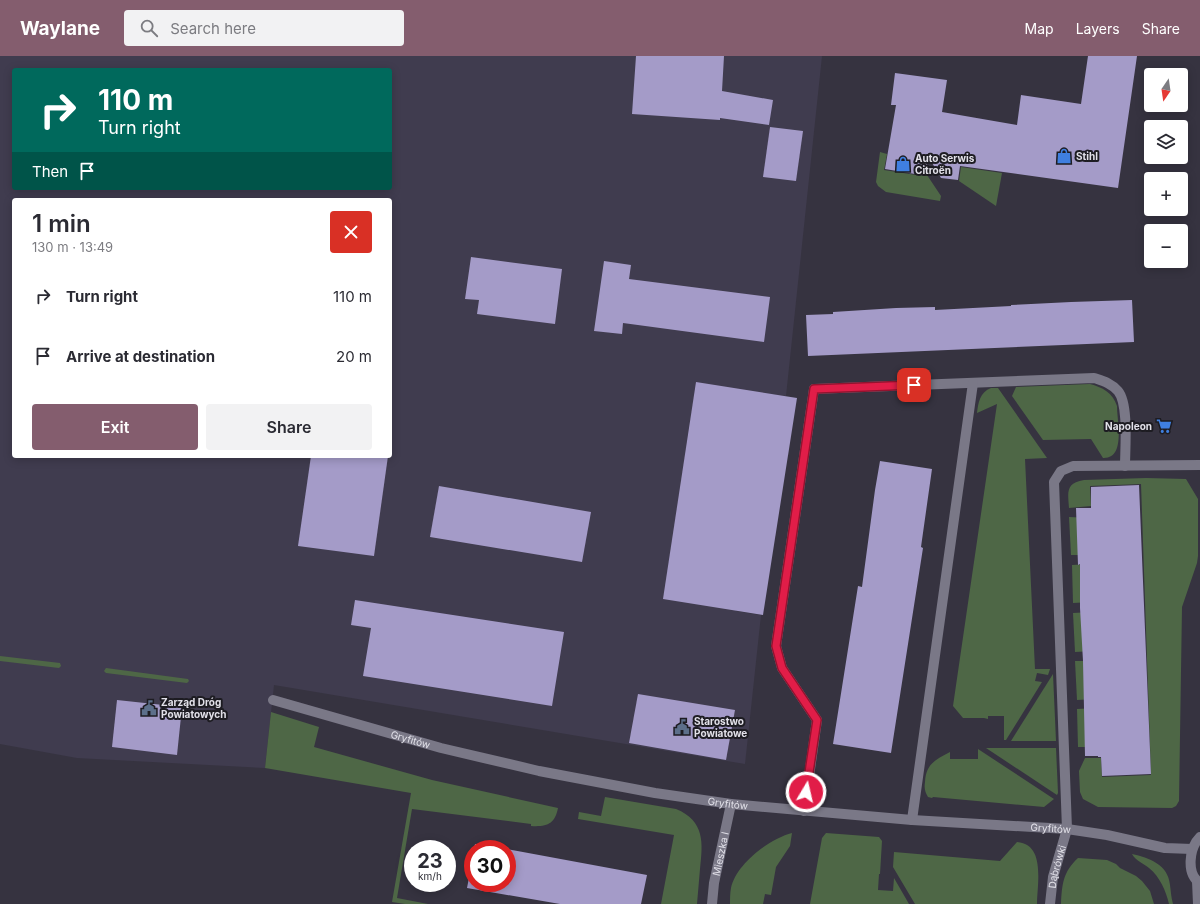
<!DOCTYPE html>
<meta charset="utf-8">
<style>
body{margin:0;font-family:Inter,sans-serif;background:#f2f2f3;color:#2b2b33;height:100vh;display:flex;flex-direction:column;font-size:15px;white-space:nowrap}
*{box-sizing:border-box;margin:0}
p{font-size:13px;color:#7c7c81}
.icon{flex:none;width:22px;height:22px;fill:none;stroke:currentColor;stroke-width:2;stroke-linecap:round;stroke-linejoin:round}
.map{position:relative;flex:1;overflow:hidden}
.drawer{position:absolute;left:12px;top:142px;width:380px;height:260px;display:flex;flex-direction:column;background:#fff;border-radius:4px;box-shadow:0 2px 10px #0003}
.drawer>*{flex:none}
.top-card{position:absolute;left:12px;top:12px;width:380px;height:122px;border-radius:4px;box-shadow:0 2px 10px #0003;background:#00695c;color:#fff;overflow:hidden}
.needle{width:26px;rotate:193deg}
.tools{position:absolute;left:1144px;top:12px;display:grid;gap:8px}
.tools a{display:grid;place-items:center;width:44px;height:44px;border-radius:4px;background:#fff;box-shadow:0 2px 10px #0003;font-size:20px}
.speed{position:absolute;left:404px;top:784px;display:flex;gap:8px;font-size:20px;font-weight:700;text-align:center}
.speed>*{display:grid;place-content:center;width:52px;height:52px;border-radius:50%;background:#fff;box-shadow:0 2px 10px #0003;line-height:1}
.speed small{font-size:10px;font-weight:400}
.speed .limit{border:6px solid #d22;background:#fff;color:#111}
.pin{position:absolute;display:grid;place-items:center;width:34px;height:34px;color:#fff;margin:-17px;border-radius:8px;box-shadow:0 2px 6px #0006}
.me{position:absolute;width:44px;margin:-22px;rotate:9deg;stroke-linejoin:round;filter:drop-shadow(0 0 3px #0008)}
.turn{display:flex;align-items:center;gap:14px;height:84px;padding:0 20px;font-size:18px}
.turn .icon{width:52px;height:52px;stroke-width:2.5}
.turn b{display:block;font-size:28px;line-height:34px}
.then{display:flex;align-items:center;height:38px;padding:0 20px;background:#0003;gap:8px;font-size:15px}
.round{display:grid;place-items:center;flex:none;width:42px;height:42px;border-radius:4px;background:#f2f2f3}
.headline{display:flex;align-items:center;justify-content:space-between;height:68px;padding:0 20px}
h1{font-size:24px;font-weight:600;line-height:30px}
.primary-button{display:flex;gap:8px;margin-top:auto;padding:8px 20px}
.primary-button a{flex:1;height:46px;border-radius:4px;background:#845d6e;color:#fff;font-size:16px;font-weight:600;line-height:46px;text-align:center}
.primary-button a+a{background:#f2f2f3;color:#2b2b33}
ul{padding:0;list-style:none}
li{display:flex;align-items:center;gap:12px;height:60px;padding:0 20px}
li div{flex:1}
li b{display:block;font-size:15px}
li em{font-style:normal}
header{display:flex;align-items:center;gap:24px;box-sizing:border-box;height:56px;padding:0 20px;background:#845d6e;color:#fff}
header strong{font-size:19px}
nav{display:flex;gap:22px;margin-inline-start:auto;font-size:14px}
.search{width:280px;height:36px;background:#f2f2f3;display:flex;align-items:center;gap:10px;box-sizing:border-box;padding:0 14px;border-radius:4px;color:#7c7c81;font-size:15px}
.map>svg:first-child{display:block}
.built{fill:#403c4f;fill-rule:evenodd}
.green{fill:#4e6746}
.building{fill:#a49bc8}
.lines{fill:none;stroke-linecap:round;stroke-linejoin:round}
.street{stroke:#7a7887;stroke-width:10}
.secondary{stroke:#7a7887;stroke-width:10}
.route-casing{stroke:#92132f;stroke-width:10}
.route{stroke:#e11d48;stroke-width:7}
.labels{text-anchor:middle;dominant-baseline:central;stroke-width:4;stroke-linejoin:round;paint-order:stroke}
.poi-label{font-size:10px;font-weight:bold;fill:#e2e1e9;stroke:#1d1c22;text-anchor:start}
.street-label{font-size:10px;fill:#e2e1e9;stroke:#1d1c22}
</style>
<header>
<strong>Waylane</strong>
<div class="search"><svg class="icon" aria-label="search" viewBox="0 0 24 24"><circle cx="10" cy="10" r="6"/><path d="M15 15l6 6"/></svg>Search here</div>
<nav><a>Map</a><a>Layers</a><a>Share</a></nav>
</header>
<div class="map">
<svg width="1200" height="848" viewBox="0 0 1200 848">
<rect width="100%" height="100%" fill="#363340"/>
<path class="built" d="M0,0H822L786,340L769,338L736,555L761,559L745,708L274,629L265,712L77,702L0,688ZM14,14H390V132H14ZM14,144H390V400H14Z"/>
<g class="green">
<path d="M880,96L887,98L884,114L916,119L923,113L941,140L940,145L886,136L878,130L876,126Z"/>
<path d="M961,111L1002,117L996,150L959,125Z"/>
<path d="M1090,328C1102,331 1113,337 1117,350C1117,365 1126,403 1103,402L1091,383L1043,384L1012,340L1016,331Z"/>
<path d="M991,332H998L1047,402L1025,403L1035,613H1050L1048,619L1037,617L1035,625L1042,626L1006,684H1004V660H988V663L984,662H963L953,650L997,348L977,357C978,347 980,336 991,332Z"/>
<path d="M1146,422L1186,423L1198,443V500L1197,507L1182,551L1179,745L1176,750L1172,752L1098,751L1083,743L1080,736L1079,715L1085,702H1101L1102,721L1151,719L1141,428L1090,430L1091,450L1069,452C1068,437 1065,427 1084,424Z"/>
<path d="M1069,461L1091,462L1090,499H1071Z"/>
<path d="M1090,508L1092,546L1073,547L1072,509Z"/>
<path d="M1092,556L1094,595L1075,596L1073,557Z"/>
<path d="M0,600L60,607L61,610L59,612L0,605Z"/>
<path d="M1075,605H1094L1096,643L1077,644Z"/>
<path d="M106,612L188,623L189,625L187,627L106,617L104,615Z"/>
<path d="M1053,618L1056,685H1011Z"/>
<path d="M1096,652L1098,691H1078L1077,653Z"/>
<path d="M271,656L319,671L314,691L432,724L558,752C555,768 547,771 531,770V768L412,753L397,842L428,848H405L392,846L411,737L265,712Z"/>
<path d="M986,692H1056L1058,737L1057,739Z"/>
<path d="M978,693L1054,743L1044,751L933,741L932,742L928,741C925,736 924,732 925,726C926,708 935,704 950,696V703H978Z"/>
<path d="M605,741L676,753C705,765 703,787 700,813C699,825 698,836 697,848H661L674,779L578,763L579,756L601,760Z"/>
<path d="M792,777L790,790L776,811L771,839L765,838L763,848H730C730,843 730,837 731,832C736,808 769,783 792,777Z"/>
<path d="M826,777L879,781L882,785L880,818H879L878,834L893,835L894,822L909,848H810L822,782Z"/>
<path d="M1017,786C1046,788 1037,829 1037,848H915L893,811L894,796L1000,805Z"/>
<path d="M1132,798C1149,802 1168,808 1170,829C1171,836 1171,841 1173,848H1169C1166,835 1160,821 1149,812C1143,807 1136,805 1132,798Z"/>
<path d="M1078,802L1107,804L1116,808L1120,812L1136,820L1142,825L1150,835L1154,848H1061C1062,828 1063,816 1078,802Z"/>
</g>
<g class="building">
<path d="M636,0H724L722,35L773,44L769,69L720,62V64L632,58Z"/>
<path d="M1088,0H1137L1118,132L960,110L958,124L941,122L931,105L915,118L885,113L896,49H891L895,17L947,24L942,56L1017,69L1021,39L1081,48Z"/>
<path d="M770,71L803,75L796,125L763,121Z"/>
<path d="M471,201L562,213L555,268L477,258L479,244L465,243Z"/>
<path d="M604,205L631,209L629,223L770,241L764,286L623,267L622,278L594,275Z"/>
<path d="M1132,244L1134,286L808,300L806,259L833,258V256L896,252L935,251V254L1011,250V249L1071,246Z"/>
<path d="M696,326L797,342L763,559L663,543Z"/>
<path d="M311,400H388L374,500L298,490Z"/>
<path d="M880,405L932,413L921,491L923,492L891,697L833,688L858,530L862,531L875,434Z"/>
<path d="M1139,429L1151,718L1102,720L1101,701H1098V700H1085L1083,605L1080,552V508L1078,509L1076,452H1091V431Z"/>
<path d="M439,430L591,456L582,506L430,481Z"/>
<path d="M355,544L564,576L552,650L363,620L371,572L351,569Z"/>
<path d="M638,638L735,654L726,704L629,687Z"/>
<path d="M117,644L182,651L177,699L112,691Z"/>
<path d="M475,788L506,793H474Z"/>
<path d="M507,793L647,819L641,848H560L467,832L473,801V827H507Z"/>
</g>
<g class="lines">
<g class="street">
<path id="s1" d="M273,644L441,692L539,715L655,737L731,748L912,764L1067,773L1107,779L1165,792L1192,793"/>
<path d="M804,755L817,664L782,612L776,590L814,333L1094,322C1103,325 1111,327 1118,335C1129,348 1125,393 1125,410"/>
<path d="M912,764L973,327"/>
<path id="s2" d="M712,848L714,827L731,748"/>
<path id="s3" d="M1050,848L1053,821L1067,773L1054,426L1061,415L1073,410L1200,409"/>
</g>
<g class="secondary">
<path d="M1200,781C1189,792 1186,818 1200,827"/>
<path d="M1197,825L1198,848"/>
</g>
</g>
<g class="lines">
<g class="route-casing">
<path id="route" d="M806,736L817,664L782,612L776,590L814,333L914,329"/>
</g>
<use href="#route" class="route"/>
</g>
<defs>
<g id="shop-bare" transform="scale(1.2)"><path d="M-5-2.5h2.3a2.7 3.5 0 0 1 5.4 0H5L5.5 6h-11ZM-1.5-2.5h3a1.5 2.3 0 0 0-3 0Z" fill="#3f7fe0" stroke="#1d1c22" stroke-width="2.5" paint-order="stroke"/></g>
<g id="supermarket-bare" transform="scale(1.2)"><path d="M-6-5.5h2.5l.6 2H6L4.5 2H-2.5L-4.4-4H-6ZM-1.5 3.2a1.3 1.3 0 1 0 .1 0ZM3 3.2a1.3 1.3 0 1 0 .1 0Z" fill="#3f7fe0" stroke="#1d1c22" stroke-width="2.5" paint-order="stroke"/></g>
<g id="civic-bare" transform="scale(1.2)"><path d="M-.6-6.5H3V-4.5H.6V-3L4-1V1h2V6H-6V1h2V-1L-.6-3ZM-1.2 2.5V6h2.4V2.5Z" fill="#5c6f8a" stroke="#1d1c22" stroke-width="2.5" paint-order="stroke"/></g>
</defs>
<g fill-rule="evenodd">
<use href="#shop-bare" x="1064" y="100"/>
<use href="#shop-bare" x="903" y="108"/>
<use href="#supermarket-bare" x="1164" y="370"/>
<use href="#civic-bare" x="149" y="652"/>
<use href="#civic-bare" x="682" y="671"/>
</g>
<g class="labels">
<g class="poi-label">
<text x="1076" y="100">Stihl</text>
<text x="915" y="102">Auto Serwis<tspan x="915" dy="12">Citroën</tspan></text>
<text x="1152" y="370" text-anchor="end">Napoleon</text>
<text x="161" y="646">Zarząd Dróg<tspan x="161" dy="12">Powiatowych</tspan></text>
<text x="694" y="665">Starostwo<tspan x="694" dy="12">Powiatowe</tspan></text>
</g>
<g class="street-label">
<text stroke="none"><textPath href="#s1" startOffset="143">Gryfitów</textPath></text>
<text stroke="none"><textPath href="#s1" startOffset="467">Gryfitów</textPath></text>
<text stroke="none"><textPath href="#s1" startOffset="791">Gryfitów</textPath></text>
<text stroke="none"><textPath href="#s2" startOffset="51">Mieszka I</textPath></text>
<text stroke="none"><textPath href="#s3" startOffset="38">Dąbrówki</textPath></text>
</g>
</g>
</svg>
<div class="tools">
<a><svg class="needle" viewBox="-14 -14 28 28"><path d="M0-13l5 13h-10z" fill="#e53935"/><path d="M0 13l5-13h-10z" fill="#7c7c81"/></svg></a>
<a><svg class="icon" aria-label="layers" viewBox="0 0 24 24"><path d="M12 4l9 5-9 5-9-5zM3 14l9 5 9-5"/></svg></a>
<a>+</a>
<a>−</a>
</div>
<div class="speed"><div>23<small>km/h</small></div><div class="limit">30</div></div>
<div class="pin" style="left:914px;top:329px;background:#d93025"><svg class="icon" aria-label="arrive" viewBox="0 0 24 24"><path d="M6 21V4h12l-3 4 3 4H6"/></svg></div>
<svg class="me" style="left:806px;top:736px" viewBox="-20 -20 40 40"><circle r="17" fill="#e11d48" stroke="#fff" stroke-width="3"/><path d="M0-11L8 9 0 5-8 9z" fill="#fff"/></svg>
<div class="top-card">
<div class="turn"><svg class="icon" aria-label="right" viewBox="0 0 24 24"><path d="M7 20v-9h11M14 6l5 5-5 5"/></svg><div><b>110 m</b>Turn right</div></div>
<div class="then">Then<svg class="icon" aria-label="arrive" viewBox="0 0 24 24"><path d="M6 21V4h12l-3 4 3 4H6"/></svg></div>
</div>
<section class="drawer">
<div class="headline"><div><h1>1 min</h1><p>130 m · 13:49</p></div><a class="round" style="background:#d93025;color:#fff"><svg class="icon" aria-label="close" viewBox="0 0 24 24"><path d="M6 6l12 12M18 6L6 18"/></svg></a></div>
<ul>
<li><svg class="icon" aria-label="right" viewBox="0 0 24 24"><path d="M7 20v-9h11M14 6l5 5-5 5"/></svg><div><b>Turn right</b></div><em>110 m</em></li>
<li><svg class="icon" aria-label="arrive" viewBox="0 0 24 24"><path d="M6 21V4h12l-3 4 3 4H6"/></svg><div><b>Arrive at destination</b></div><em>20 m</em></li>
</ul>
<div class="primary-button"><a>Exit</a><a>Share</a></div>
</section>
</div>
